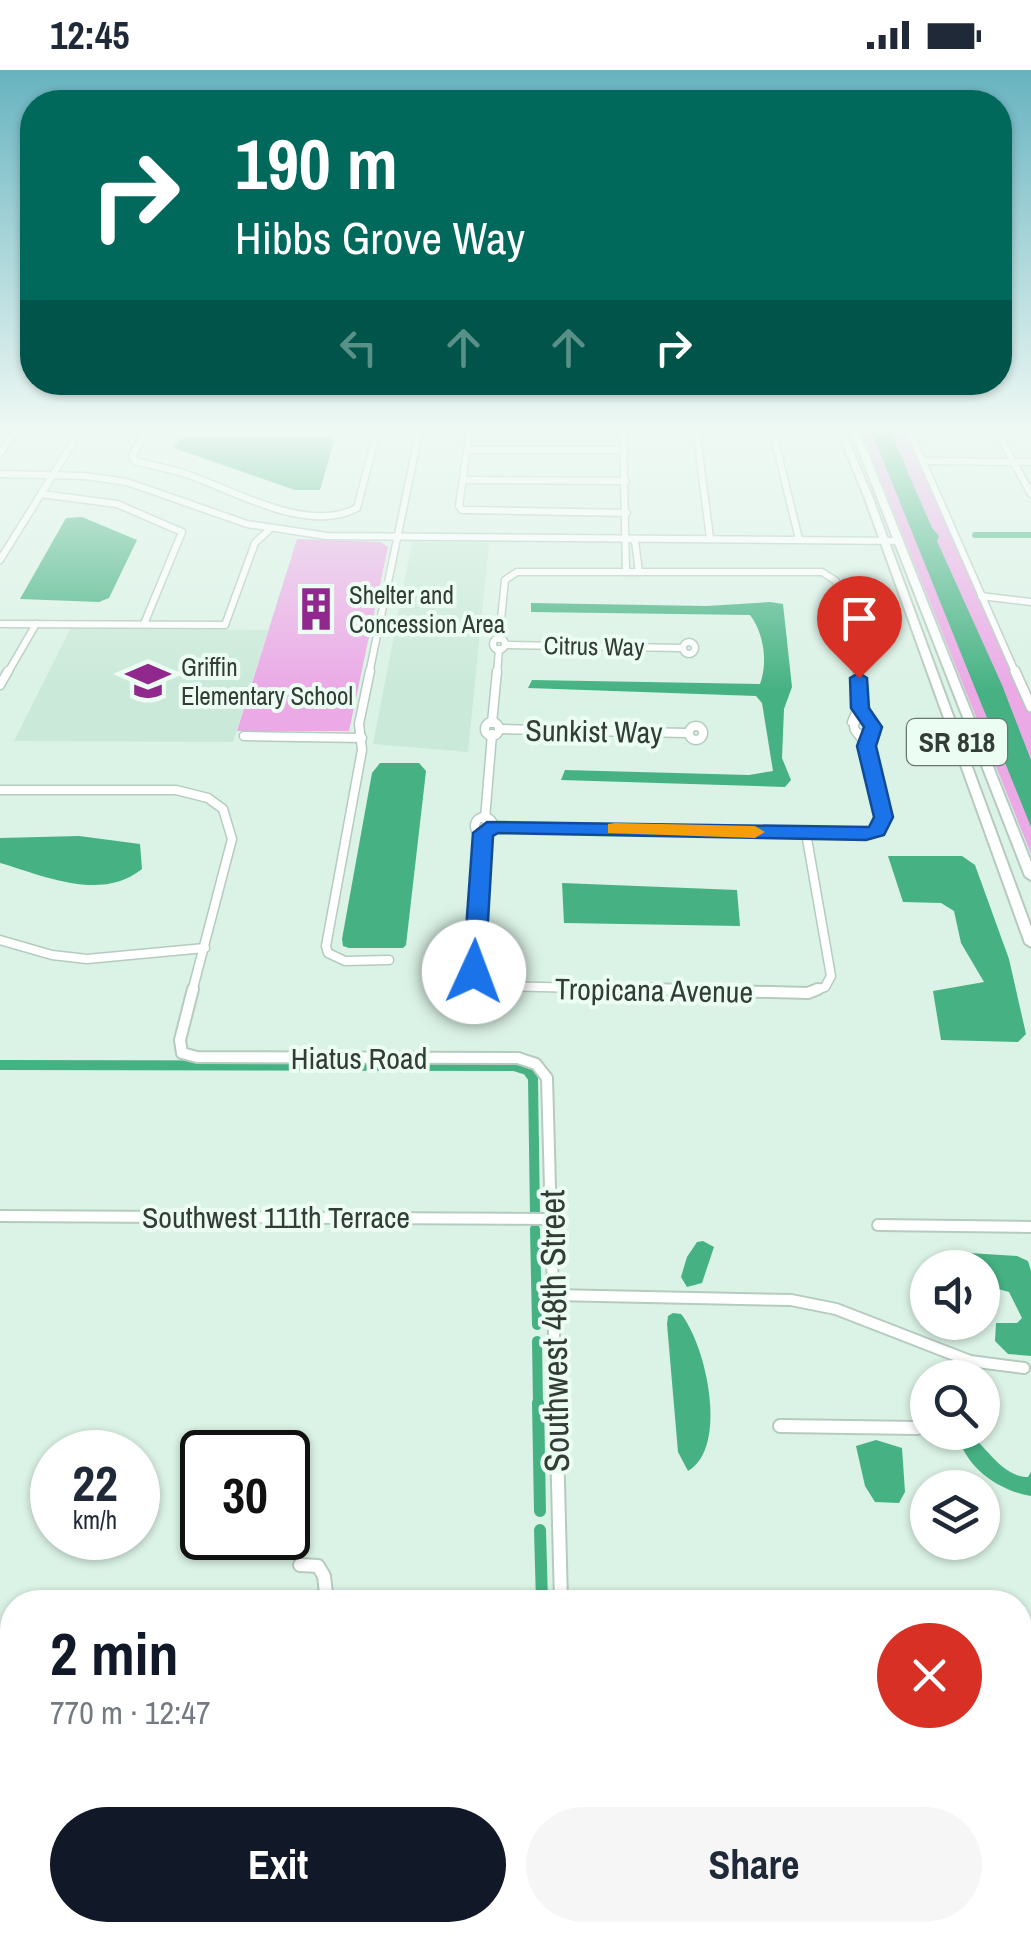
<!DOCTYPE html>
<meta charset="utf-8">
<style>
body{margin:0;font-family:"Archivo Narrow",sans-serif;background:#f6f6f7;color:#1f2937;height:100vh;display:flex;flex-direction:column;font-size:38px;white-space:nowrap}
*{box-sizing:border-box;margin:0}
p{font-size:32px;color:#747a83}
.icon{flex:none;width:55px;height:55px;fill:none;stroke:currentColor;stroke-width:2;stroke-linecap:round;stroke-linejoin:round}
.map{position:relative;flex:1;overflow:hidden}
.details{position:absolute;left:0px;top:1520px;width:1032px;height:352px;display:flex;flex-direction:column;background:#fff;border-radius:40px 40px 0 0;box-shadow:0 2px 8px #0004}
.details>*{flex:none}
.top-card{position:absolute;left:20px;top:20px;width:992px;height:305px;border-radius:40px;box-shadow:0 2px 8px #0004;background:#00695c;color:#fff;overflow:hidden}
.buttons{position:absolute;left:910px;top:1180px;display:grid;gap:20px}
.buttons a{display:grid;place-items:center;width:90px;height:90px;border-radius:50%;background:#fff;box-shadow:0 2px 8px #0004;font-size:50px}
.speed{position:absolute;left:30px;top:1360px;display:flex;gap:20px;font-size:50px;font-weight:700;text-align:center}
.speed>*{display:grid;place-content:center;width:130px;height:130px;border-radius:50%;background:#fff;box-shadow:0 2px 8px #0004;line-height:1}
.speed small{font-size:25px;font-weight:400}
.speed .limit{border:5px solid #111;border-radius:15px;background:#fff;color:#111}
.pin{position:absolute;display:grid;place-items:center;width:85px;height:85px;color:#fff;margin:-102px -42px;border-radius:50% 50% 50% 0;rotate:-45deg;box-shadow:0 0 10px #0007}
.pin .icon{rotate:45deg}
.me{position:absolute;width:110px;margin:-55px;rotate:2deg;stroke-linejoin:round;filter:drop-shadow(0 0 8px #0008)}
.turn{display:flex;align-items:center;gap:35px;height:210px;padding:0 50px;font-size:45px}
.turn .icon{width:130px;height:130px;stroke-width:2.5}
.turn b{display:block;font-size:70px;line-height:85px}
.lanes{display:flex;align-items:center;height:95px;padding:0 50px;background:#0003;justify-content:center;gap:50px;direction:ltr}
.lanes .off{opacity:.35}
.round{display:grid;place-items:center;flex:none;width:105px;height:105px;border-radius:52px;background:#f6f6f7}
.headline{display:flex;align-items:center;justify-content:space-between;height:170px;padding:0 50px}
h1{font-size:60px;font-weight:700;line-height:75px;color:#111827}
.cta{display:flex;gap:20px;margin-top:auto;padding:20px 50px}
.cta a{flex:1;height:115px;border-radius:60px;background:#111827;color:#fff;font-size:40px;font-weight:700;line-height:115px;text-align:center}
.cta a+a{background:#f6f6f7;color:#1f2937}
.status{display:flex;justify-content:space-between;align-items:center;height:70px;padding:0 50px;background:#fff;direction:ltr}
.status svg{height:28px;fill:currentColor}
.map>svg:first-child{display:block}
.built{fill:#cae9d8}
.green{fill:#eba9e6}
.water{fill:#46b283}
.lines{fill:none;stroke-linecap:round;stroke-linejoin:round}
.canal-far2{stroke:#46b283;stroke-width:6}
.canal-far1{stroke:#46b283;stroke-width:10}
.canal{stroke:#46b283;stroke-width:12}
.minor-far3-casing{stroke:#b5cbbf;stroke-width:9}
.minor-far2-casing{stroke:#b5cbbf;stroke-width:11}
.minor-far1-casing{stroke:#b5cbbf;stroke-width:14}
.minor-casing{stroke:#b5cbbf;stroke-width:16}
.tertiary-far1-casing{stroke:#b5cbbf;stroke-width:9}
.tertiary-casing{stroke:#b5cbbf;stroke-width:12}
.primary-casing{stroke:#b5cbbf;stroke-width:4}
.minor-far3{stroke:#fff;stroke-width:6}
.minor-far2{stroke:#fff;stroke-width:8}
.minor-far1{stroke:#fff;stroke-width:10}
.minor{stroke:#fff;stroke-width:12}
.tertiary-far1{stroke:#fff;stroke-width:6}
.tertiary{stroke:#fff;stroke-width:9}
.primary{fill:#fff;fill-rule:evenodd}
.route{fill:#1a73e8;stroke:#114b97;stroke-width:2.5}
.slow{fill:#f59e0b}
.labels{text-anchor:middle;dominant-baseline:central;stroke-width:8;stroke-linejoin:round;paint-order:stroke}
.far-poi-label{font-size:25px;fill:#333c37;stroke:#ecfef4;text-anchor:start}
.far-street-label{font-size:25px;fill:#333c37;stroke:#ecfef4}
.shield{fill:#ecfef4;stroke:#6a7670;stroke-width:2.5}
.shield-label{font-size:28px;font-weight:bold;fill:#333c37}
.street-label{font-size:30px;fill:#333c37;stroke:#ecfef4}
.near-street-label{font-size:35px;fill:#333c37;stroke:#ecfef4}
</style>
<div class="status"><b>12:45</b><svg viewBox="0 0 49 12"><path d="M0 12V9h3v3zM5 12V6h3v6zM10 12V3h3v9zM15 12V0h3v12zM26 1h20v11H26zM47 4h2v5h-2z"/></svg></div>
<div class="map">
<svg width="1031" height="1872" viewBox="0 0 1031 1872">
<rect width="100%" height="100%" fill="#dbf2e6"/>
<g class="built">
<path d="M412,472L489,473L468,682L373,674Z"/>
<path d="M70,559L268,560L233,672L14,671Z"/>
</g>
<g class="green">
<path d="M860,358H903L1031,644V784Z"/>
<path d="M297,469L380,472L388,477L349,661H237Z"/>
</g>
<g class="water">
<path d="M870,358H889L932,458L939,466L937,471L1002,615L1031,690V757Z"/>
<path d="M189,367H329L334,371L320,420H295L174,378L180,369Z"/>
<path d="M82,447L137,470L109,528L99,532L20,529L66,448Z"/>
<path d="M770,532L783,534L792,617L784,639L782,688L791,710L785,717L561,710L565,700L749,705L773,701L762,633L756,626L528,618L532,610L760,614C768,593 764,563 750,545L531,542V533L706,536Z"/>
<path d="M380,693H419L426,701L406,875L403,878H349L343,876L342,869L372,703Z"/>
<path d="M79,766L140,774L142,799C101,832 45,806 0,793V768Z"/>
<path d="M888,786H962L975,795L1009,889L1026,964L1018,972L941,970L933,921L984,912L961,873L954,841L941,833L903,832Z"/>
<path d="M562,813L737,820L740,856L564,853Z"/>
<path d="M703,1171L714,1177L702,1213L687,1217L681,1207L687,1187L697,1172Z"/>
<path d="M969,1183L1017,1186L1028,1191L1031,1201V1286L1008,1284L995,1271L996,1253H1017L1022,1248L1009,1222L987,1216L982,1198L967,1197L961,1184Z"/>
<path d="M673,1243L681,1244C706,1275 729,1377 688,1401L678,1382L667,1254L668,1246Z"/>
<path d="M958,1363H969C987,1378 1003,1407 1028,1407L1031,1402V1426C999,1421 963,1396 958,1363Z"/>
<path d="M876,1370L902,1378L905,1422L899,1433L875,1432L865,1416L856,1376Z"/>
</g>
<g class="lines">
<path class="canal-far2" d="M975,465H1031"/>
<g class="canal-far1">
<path d="M0,995L514,996L527,1000L533,1008L535,1145"/>
<path d="M535,1159L537,1255"/>
<path d="M537,1271L538,1336"/>
</g>
<g class="canal">
<path d="M538,1333L540,1441"/>
<path d="M540,1460L542,1532"/>
<path d="M547,1860V1872"/>
</g>
<g class="minor-far3-casing">
<g id="minor-far3">
<path d="M148,358L132,386L135,391C153,396 172,399 189,405C237,422 307,464 357,438L378,358"/>
<path d="M470,358L459,436L462,440L627,443"/>
<path d="M623,358L626,502"/>
<path d="M995,358L1031,424"/>
<path d="M696,359L710,468"/>
<path d="M775,371L799,469"/>
<path d="M467,380H624"/>
<path d="M0,383L18,358"/>
<path d="M923,391L1031,392"/>
<path d="M0,404L85,406L127,412L247,454L327,466L900,471"/>
<path d="M463,410L626,411"/>
<path d="M41,424L117,434L182,462L144,554"/>
<path d="M631,469L635,471L639,502"/>
<path d="M0,490L82,358"/>
<path d="M981,526L1031,532"/>
<path d="M0,554L225,555L255,473L269,460"/>
<circle cx="499" cy="574" r="6"/>
<path d="M499,569L505,510L517,502H822L836,511L859,604"/>
<circle cx="689" cy="578" r="6"/>
<path d="M508,575L681,578"/>
<path d="M7,604L36,554"/>
<path d="M369,604L420,358"/>
<path d="M497,604L499,579"/>
</g>
</g>
<g class="minor-far2-casing">
<g id="minor-far2">
<path d="M370,601L359,654L362,680L326,876L328,883L345,891L389,890"/>
<path d="M0,615L8,601"/>
<circle cx="862" cy="656" r="8"/>
<circle cx="492" cy="659" r="7"/>
<path d="M852,652L858,638V601"/>
<path d="M492,653L497,601"/>
<circle cx="696" cy="663" r="7"/>
<path d="M502,659L686,663"/>
<path d="M244,666L362,668"/>
<path d="M0,720H176L208,728L223,739L232,769L192,922"/>
<circle cx="484" cy="756" r="9"/>
<path d="M485,749L492,664"/>
<path d="M495,756L871,764L883,755V747L867,676L855,660"/>
<path d="M483,763L473,893L483,911L500,916L757,922"/>
<path d="M806,763L831,906L825,917L811,922"/>
<path d="M0,870L52,885L87,889L205,878"/>
</g>
</g>
<g class="minor-far1-casing">
<g id="minor-far1">
<path d="M193,919L180,970L182,983L197,987L518,988L536,994L547,1008L556,1336"/>
<path d="M647,919L808,923L818,919"/>
<path d="M0,1146L551,1149"/>
<path d="M878,1155L1031,1157"/>
<path d="M553,1225L791,1230L836,1239L970,1291L1024,1298"/>
<path d="M965,1308L970,1291"/>
</g>
</g>
<g class="minor-casing">
<g id="minor">
<path d="M556,1333L561,1532"/>
<path d="M780,1356L917,1358L928,1353"/>
<path d="M300,1495L318,1496L324,1506L327,1532"/>
<path d="M568,1860V1872"/>
</g>
</g>
<g class="tertiary-far1-casing">
<path id="tertiary-far1" d="M908,358L1016,604"/>
</g>
<g class="tertiary-casing">
<path id="tertiary" d="M1015,601L1031,637"/>
</g>
<g class="primary-casing">
<g id="primary">
<path d="M836,358H843L872,426L1031,857V877L1025,873L864,426Z"/>
<path d="M850,358H858L1031,792V810L1025,806Z"/>
</g>
</g>
<use href="#minor-far3" class="minor-far3"/>
<use href="#minor-far2" class="minor-far2"/>
<use href="#minor-far1" class="minor-far1"/>
<use href="#minor" class="minor"/>
<use href="#tertiary-far1" class="tertiary-far1"/>
<use href="#tertiary" class="tertiary"/>
<use href="#primary" class="primary"/>
</g>
<linearGradient id="sky" x2="0" y2="1"><stop stop-color="#67b3c0"/><stop offset="0.58" stop-color="#eff9f4"/><stop offset="1" stop-color="#eff9f4" stop-opacity="0"/></linearGradient>
<rect width="1031" height="620" fill="url(#sky)"/>
<path class="route" d="M859,603L867,608L869,638L882,657L876,676L893,747L884,765L866,770L498,763L493,766L485,902L474,909L466,907L463,902L473,763L487,752L869,757L874,747L857,676L864,657L851,638L850,608Z"/>
<path class="slow" d="M615,753L755,756L765,762L755,768L608,763V754Z"/>
<defs>
<g id="building-bare" transform="scale(3.45)"><path d="M-4-6H4V6H1V3H-1V6H-4ZM-2.5-4.3h1.7v1.8h-1.7ZM.8-4.3h1.7v1.8H.8ZM-2.5-1h1.7V.8h-1.7ZM.8-1h1.7V.8H.8Z" fill="#90288d" stroke="#ecfef4" stroke-width="2.5" paint-order="stroke"/></g>
<g id="school-bare" transform="scale(3.45)"><path d="M0-5L7-2L0 1L-7-2ZM-4 1L0 2.5L4 1V4Q0 6-4 4Z" fill="#90288d" stroke="#ecfef4" stroke-width="2.5" paint-order="stroke"/></g>
</defs>
<g fill-rule="evenodd">
<use href="#building-bare" x="316" y="539"/>
<use href="#school-bare" x="148" y="611"/>
</g>
<g class="labels">
<g class="far-poi-label">
<text x="349" y="525">Shelter and<tspan x="349" dy="29">Concession Area</tspan></text>
<text x="181" y="597">Griffin<tspan x="181" dy="29">Elementary School</tspan></text>
</g>
<g class="far-street-label">
<text transform="translate(594 576) rotate(1)">Citrus Way</text>
</g>
<rect class="shield" x="907" y="649" width="100" height="46" rx="8"/>
<g class="shield-label">
<text x="957" y="672">SR 818</text>
</g>
<g class="street-label">
<text transform="translate(594 661) rotate(1)">Sunkist Way</text>
<text transform="translate(654 920) rotate(1)">Tropicana Avenue</text>
<text x="359" y="988">Hiatus Road</text>
<text x="276" y="1147">Southwest 111th Terrace</text>
</g>
<g class="near-street-label">
<text transform="translate(554 1261) rotate(-91)">Southwest 48th Street</text>
</g>
</g>
</svg>
<div class="buttons">
<a><svg class="icon" aria-label="sound" viewBox="0 0 24 24"><path d="M4 9h4l5-4v14l-5-4H4zM17 9q2 3 0 6"/></svg></a>
<a><svg class="icon" aria-label="search" viewBox="0 0 24 24"><circle cx="10" cy="10" r="6"/><path d="M15 15l6 6"/></svg></a>
<a><svg class="icon" aria-label="layers" viewBox="0 0 24 24"><path d="M12 4l9 5-9 5-9-5zM3 14l9 5 9-5"/></svg></a>
</div>
<div class="speed"><div>22<small>km/h</small></div><div class="limit">30</div></div>
<div class="pin" style="left:859px;top:608px;background:#d93025"><svg class="icon" aria-label="arrive" viewBox="0 0 24 24"><path d="M6 21V4h12l-3 4 3 4H6"/></svg></div>
<svg class="me" style="left:474px;top:902px" viewBox="-20 -20 40 40"><circle r="19" fill="#fff"/><path d="M0-13L10 11 0 6-10 11z" fill="#1a73e8"/></svg>
<div class="top-card">
<div class="turn"><svg class="icon" aria-label="right" viewBox="0 0 24 24"><path d="M7 20v-9h11M14 6l5 5-5 5"/></svg><div><b>190 m</b>Hibbs Grove Way</div></div>
<div class="lanes"><svg class="icon off" aria-label="left" viewBox="0 0 24 24"><path d="M17 20v-9H6M10 6l-5 5 5 5"/></svg><svg class="icon off" aria-label="ahead" viewBox="0 0 24 24"><path d="M12 20V5M6 11l6-6 6 6"/></svg><svg class="icon off" aria-label="ahead" viewBox="0 0 24 24"><path d="M12 20V5M6 11l6-6 6 6"/></svg><svg class="icon" aria-label="right" viewBox="0 0 24 24"><path d="M7 20v-9h11M14 6l5 5-5 5"/></svg></div>
</div>
<section class="details">
<div class="headline"><div><h1>2 min</h1><p>770 m · 12:47</p></div><a class="round" style="background:#d93025;color:#fff"><svg class="icon" aria-label="close" viewBox="0 0 24 24"><path d="M6 6l12 12M18 6L6 18"/></svg></a></div>
<div class="cta"><a>Exit</a><a>Share</a></div>
</section>
</div>
